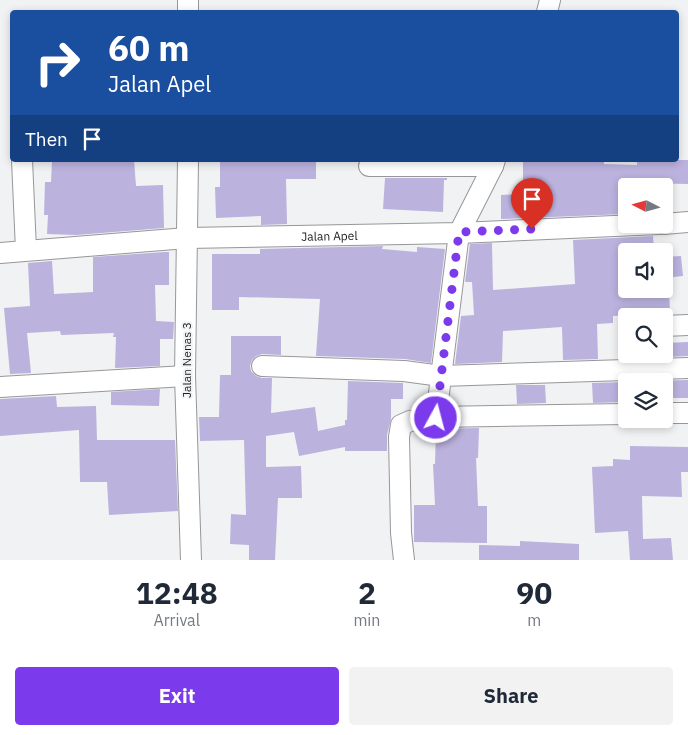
<!DOCTYPE html>
<style>
body{margin:0;font-family:"IBM Plex Sans",sans-serif;background:#f2f2f3;color:#1f2937;height:100vh;display:flex;flex-direction:column;font-size:19px;white-space:nowrap}
*{box-sizing:border-box;margin:0}
p{font-size:16px;color:#747a83}
.icon{flex:none;width:28px;height:28px;fill:none;stroke:currentColor;stroke-width:2;stroke-linecap:round;stroke-linejoin:round}
.map{position:relative;height:560px;overflow:hidden}
.details{display:flex;flex-direction:column;background:#fff;flex:1}
.details>*{flex:none}
.top-card{position:absolute;left:10px;top:10px;width:669px;height:152px;border-radius:5px;box-shadow:0 2px 8px #0003;background:#1a4fa0;color:#fff;overflow:hidden}
.needle{width:32px;rotate:276deg}
.tools{position:absolute;left:618px;top:178px;display:grid;gap:10px}
.tools a{display:grid;place-items:center;width:55px;height:55px;border-radius:5px;background:#fff;box-shadow:0 2px 8px #0003;font-size:25px}
.pin{position:absolute;display:grid;place-items:center;width:42px;height:42px;color:#fff;margin:-51px -21px;border-radius:50% 50% 50% 0;rotate:-45deg;box-shadow:0 0 5px #0007}
.pin .icon{rotate:45deg}
.me{position:absolute;width:55px;margin:-28px;rotate:7deg;stroke-linejoin:round;filter:drop-shadow(0 0 4px #0008)}
.turn{display:flex;align-items:center;gap:18px;height:105px;padding:0 15px;font-size:22px}
.turn .icon{width:65px;height:65px;stroke-width:2.5}
.turn b{display:block;font-size:35px;line-height:42px}
.then{display:flex;align-items:center;height:48px;padding:0 15px;background:#0003;gap:10px;font-size:19px}
.eta{display:flex;justify-content:space-evenly;align-items:center;height:85px;text-align:center}
.eta b{font-size:30px;font-weight:700;line-height:35px}
.primary-button{display:flex;gap:10px;margin-top:auto;padding:10px 15px}
.primary-button a{flex:1;height:58px;border-radius:5px;background:#7c3aed;color:#fff;font-size:20px;font-weight:700;line-height:58px;text-align:center}
.primary-button a+a{background:#f2f2f3;color:#1f2937}
.map>svg:first-child{display:block}
.building{fill:#bbb2de}
.lines{fill:none;stroke-linecap:round;stroke-linejoin:round}
.minor-casing{stroke:#979799;stroke-width:22}
.minor{stroke:#fff;stroke-width:20}
.route{stroke:#7c3aed;stroke-width:9;stroke-dasharray:0 16.2}
.labels{text-anchor:middle;dominant-baseline:central;stroke-width:4;stroke-linejoin:round;paint-order:stroke}
.street-label{font-size:12px;fill:#1e1e1f;stroke:#f1f2f4}
</style>
<div class="map">
<svg width="688" height="560" viewBox="0 0 688 560">
<rect width="100%" height="100%" fill="#f1f2f4"/>
<g class="building">
<path d="M52,160H134L136,186L163,185L164,228L76,235L47,234L48,215H44L45,182H51Z"/>
<path d="M220,160H316V179H286L287,224L261,225V216L216,218L215,187H220Z"/>
<path d="M523,160H604V164L637,165V160H688V184L634,183V186H626V214L501,219V195L523,194Z"/>
<path d="M385,178H447V180H444L443,212L383,209Z"/>
<path d="M653,236L654,251H626V289H669L670,312L613,316V323L597,324L598,359L563,360L562,327L503,331L502,362L455,364L461,316L474,315L472,282H465L470,244L492,243L493,290L575,284L573,240Z"/>
<path d="M383,246L382,249L417,252V247L445,249L431,363L405,359L316,356L320,299L239,297V310H212V254H260V249Z"/>
<path d="M165,252H169V285H155L156,321L174,322L173,339H160V366L115,368L116,337H113L114,333L61,335L60,331L27,333L31,373L10,374L4,308L30,306L28,263L52,261L54,294L93,292V257Z"/>
<path d="M681,256L683,276L664,278V257Z"/>
<path d="M231,336H281V355L262,354L256,356L252,360L250,366L251,371L256,376L262,378H272L271,413L315,407L318,431L345,425V420H347L348,381L403,383V399H391V419L387,435V451H345V447L299,456L294,432L266,436V467L301,466L302,498H278L275,560H249V545L230,544L231,514L246,515L244,440L200,441L199,417H219L220,375H231Z"/>
<path d="M688,342V356L645,358V354H664V343Z"/>
<path d="M688,380V398H665V381H646Z"/>
<path d="M626,382V402L593,403L592,383Z"/>
<path d="M516,385H545L546,403L517,404Z"/>
<path d="M160,389L159,406L111,405V392Z"/>
<path d="M56,396L57,407L96,406L97,440H175L178,511L109,515L107,482H80L79,430L0,436V399Z"/>
<path d="M479,428L478,458H476L478,506H487V543L414,542V505H435L433,464H435L436,429Z"/>
<path d="M630,446L688,447V472H681L682,497L642,496L643,539L671,538L673,560H630L628,531L595,533L592,467L613,466V459L630,460Z"/>
<path d="M520,541L579,544V560H479V545L520,546Z"/>
</g>
<g class="lines">
<g class="minor-casing">
<g id="minor">
<path d="M188,12V0"/>
<path d="M547,12L550,0"/>
<path d="M22,160L26,250"/>
<path d="M188,160L185,376L191,560"/>
<path d="M369,166H493"/>
<path d="M664,224L688,222"/>
<path id="s1" d="M0,253L187,238L459,233L659,224"/>
<path d="M664,326L688,325"/>
<path d="M262,366L404,371L441,376L688,368"/>
<path d="M0,387L185,376"/>
<path d="M664,413H688"/>
<path d="M436,417L459,233L493,166L495,160"/>
<path d="M404,560L401,533L399,437L401,425L410,421L436,417L626,414"/>
</g>
</g>
<use href="#minor" class="minor"/>
</g>
<g class="lines">
<path class="route" d="M436,418L459,232L532,229"/>
</g>
<g class="labels">
<g class="street-label">
<text stroke="none"><textPath href="#s1" startOffset="330">Jalan Apel</textPath></text>
<text transform="translate(186 360) rotate(-90)">Jalan Nenas 3</text>
</g>
</g>
</svg>
<div class="tools">
<a><svg class="needle" viewBox="-14 -14 28 28"><path d="M0-13l5 13h-10z" fill="#e53935"/><path d="M0 13l5-13h-10z" fill="#747a83"/></svg></a>
<a><svg class="icon" aria-label="sound" viewBox="0 0 24 24"><path d="M4 9h4l5-4v14l-5-4H4zM17 9q2 3 0 6"/></svg></a>
<a><svg class="icon" aria-label="search" viewBox="0 0 24 24"><circle cx="10" cy="10" r="6"/><path d="M15 15l6 6"/></svg></a>
<a><svg class="icon" aria-label="layers" viewBox="0 0 24 24"><path d="M12 4l9 5-9 5-9-5zM3 14l9 5 9-5"/></svg></a>
</div>
<div class="pin" style="left:532px;top:229px;background:#d93025"><svg class="icon" aria-label="arrive" viewBox="0 0 24 24"><path d="M6 21V4h12l-3 4 3 4H6"/></svg></div>
<svg class="me" style="left:436px;top:418px" viewBox="-20 -20 40 40"><circle r="17" fill="#7c3aed" stroke="#fff" stroke-width="3"/><path d="M0-11L8 9 0 5-8 9z" fill="#fff"/></svg>
<div class="top-card">
<div class="turn"><svg class="icon" aria-label="right" viewBox="0 0 24 24"><path d="M7 20v-9h11M14 6l5 5-5 5"/></svg><div><b>60 m</b>Jalan Apel</div></div>
<div class="then">Then<svg class="icon" aria-label="arrive" viewBox="0 0 24 24"><path d="M6 21V4h12l-3 4 3 4H6"/></svg></div>
</div>
</div>
<section class="details">
<div class="eta">
<div><b>12:48</b><p>Arrival</p></div>
<div><b>2</b><p>min</p></div>
<div><b>90</b><p>m</p></div>
</div>
<div class="primary-button"><a>Exit</a><a>Share</a></div>
</section>
